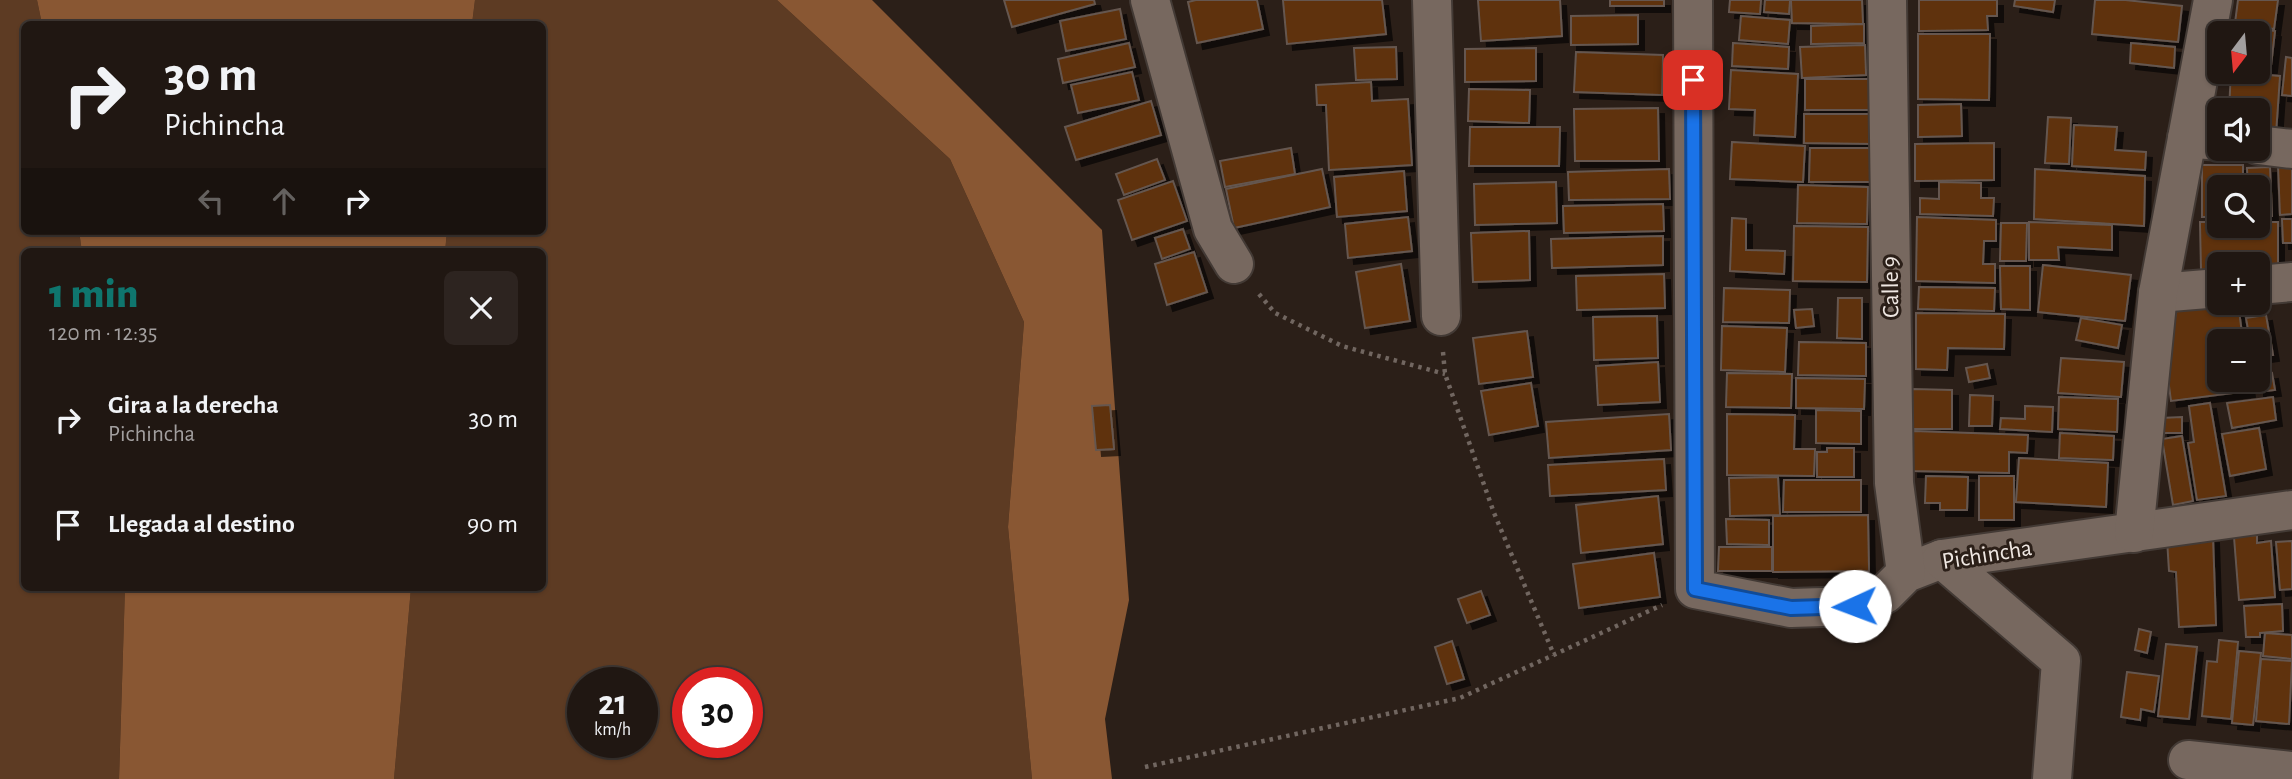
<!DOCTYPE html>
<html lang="es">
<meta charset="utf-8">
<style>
body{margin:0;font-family:"Alegreya Sans",sans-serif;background:#2d2420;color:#f1f3f6;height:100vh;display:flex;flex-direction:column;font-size:26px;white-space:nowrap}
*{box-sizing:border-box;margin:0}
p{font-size:23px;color:#a29f9f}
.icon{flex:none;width:38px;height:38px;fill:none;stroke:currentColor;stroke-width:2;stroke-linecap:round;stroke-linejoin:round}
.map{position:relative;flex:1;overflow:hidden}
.side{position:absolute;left:21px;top:248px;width:525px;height:343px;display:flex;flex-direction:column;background:#201712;border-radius:10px;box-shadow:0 2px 5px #0004,0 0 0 2px #3d3632}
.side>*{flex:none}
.guide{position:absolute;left:21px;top:21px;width:525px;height:214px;border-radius:10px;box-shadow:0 2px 5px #0004,0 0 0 2px #3d3632;background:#201712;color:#f1f3f6;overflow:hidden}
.needle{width:46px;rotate:196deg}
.controls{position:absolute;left:2207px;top:21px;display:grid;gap:14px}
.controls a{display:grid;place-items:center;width:63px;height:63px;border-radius:10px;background:#201712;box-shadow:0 2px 5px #0004,0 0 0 2px #3d3632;font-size:35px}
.speed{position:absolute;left:567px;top:667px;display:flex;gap:14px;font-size:35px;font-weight:700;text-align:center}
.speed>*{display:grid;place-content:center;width:91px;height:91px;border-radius:50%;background:#201712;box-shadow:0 2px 5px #0004,0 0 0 2px #3d3632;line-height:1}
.speed small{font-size:18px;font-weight:400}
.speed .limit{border:10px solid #d22;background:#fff;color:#111}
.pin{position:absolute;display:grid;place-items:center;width:60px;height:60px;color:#fff;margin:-30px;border-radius:14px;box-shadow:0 4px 10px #0006}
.me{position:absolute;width:77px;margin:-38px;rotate:268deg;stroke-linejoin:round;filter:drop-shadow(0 0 5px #0008)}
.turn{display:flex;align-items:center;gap:24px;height:147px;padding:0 28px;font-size:32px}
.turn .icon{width:91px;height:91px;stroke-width:2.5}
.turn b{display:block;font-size:49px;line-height:60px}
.lanes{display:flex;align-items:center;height:66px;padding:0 28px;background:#0003;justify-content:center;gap:35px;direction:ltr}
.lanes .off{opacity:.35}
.round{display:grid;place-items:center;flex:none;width:74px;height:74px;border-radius:10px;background:#2d2420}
.summary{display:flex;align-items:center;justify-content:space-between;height:119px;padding:0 28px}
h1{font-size:42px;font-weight:800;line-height:52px;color:#0f766e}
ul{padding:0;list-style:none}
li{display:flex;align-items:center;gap:21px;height:105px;padding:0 28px}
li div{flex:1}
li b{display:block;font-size:26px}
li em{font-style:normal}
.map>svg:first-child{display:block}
.green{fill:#5d3b23;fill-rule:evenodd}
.water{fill:#895733}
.building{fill:#5f3009;stroke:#65574f;stroke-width:2;filter:url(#shadow)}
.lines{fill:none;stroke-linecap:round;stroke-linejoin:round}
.minor-casing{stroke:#433a35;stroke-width:42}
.path{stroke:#716660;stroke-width:4.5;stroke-dasharray:3.5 5;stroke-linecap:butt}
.minor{stroke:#77685f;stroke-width:38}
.route-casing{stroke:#114b97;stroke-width:18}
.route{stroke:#1a73e8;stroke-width:12}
.labels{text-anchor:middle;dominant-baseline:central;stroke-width:6;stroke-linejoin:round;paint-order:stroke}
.street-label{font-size:24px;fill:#efe7e2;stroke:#2b1f18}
</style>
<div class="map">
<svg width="2292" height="779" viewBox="0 0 2292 779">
<defs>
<filter id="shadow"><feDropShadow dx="6" dy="6" stdDeviation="0" flood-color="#0009"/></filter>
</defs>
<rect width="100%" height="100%" fill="#2b1f18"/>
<g class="green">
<path d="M0,0H37L42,24H24V231H79L82,252H24V588H125L119,779H0Z"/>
<path d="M475,0H777L950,159L1024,322L1008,527L1032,779H394L411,588H542V252H445L447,231H542V24H472ZM583,682H642V742H583ZM688,682H747V742H688Z"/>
</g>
<g class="water">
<path d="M37,0H475L472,24H42Z"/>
<path d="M777,0H872L1102,230L1129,600L1105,719L1112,779H1032L1008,527L1024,322L950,159Z"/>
<path d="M79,231H447L445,252H82Z"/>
<path d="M125,588H411L394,779H119Z"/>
</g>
<g class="building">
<path d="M1004,0H1094L1095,4L1012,27Z"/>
<path d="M1196,0H1257L1263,29L1197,43L1188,2Z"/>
<path d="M1283,0H1382L1386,34L1287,44Z"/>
<path d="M1478,0H1560L1562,36L1481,41Z"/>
<rect x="1610" y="0" width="54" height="6"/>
<path d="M1730,0H1761L1760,14L1729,12Z"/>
<path d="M1765,0H1790L1789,14L1764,12Z"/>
<path d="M1791,0H1862L1863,24L1792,23Z"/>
<path d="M1919,0H1997V16H1987L1988,30L1919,31Z"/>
<path d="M2015,0H2055L2053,12L2014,6Z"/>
<path d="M2095,0H2125L2182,6L2178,42L2092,34Z"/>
<path d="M2238,0H2278L2274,29L2235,23Z"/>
<path d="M1120,9L1126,39L1066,51L1060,21Z"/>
<path d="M1638,15V44L1571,45V16Z"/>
<path d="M1741,16L1790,20L1788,44L1739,40Z"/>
<path d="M1864,24V43L1811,44V26Z"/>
<path d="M2239,26L2275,31L2270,74L2255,72H2258V33H2238Z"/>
<path d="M1918,34H1990L1989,100L1918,99Z"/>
<path d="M1129,43L1135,67L1063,83L1058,59Z"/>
<path d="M1733,43L1789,47L1788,69L1732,66Z"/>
<path d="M2131,43L2175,47L2174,68L2130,63Z"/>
<path d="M1865,45L1866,75L1802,78L1800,47Z"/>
<path d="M1396,47L1397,79L1356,80L1354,48Z"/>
<path d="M1536,48V81L1465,82V49Z"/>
<path d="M1576,52L1663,55L1662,95L1574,92Z"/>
<path d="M2286,57L2292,58V96L2282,95Z"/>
<path d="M1731,70L1798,74L1795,137L1754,135L1755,110L1729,109Z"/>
<path d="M1132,72L1139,100L1078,113L1071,85Z"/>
<path d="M2231,72L2280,76L2276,134L2258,132V110H2229Z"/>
<path d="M1805,79H1877L1878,110H1805Z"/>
<path d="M1371,82L1372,101L1408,99L1412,165L1329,170L1326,105H1317L1316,85Z"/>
<path d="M1469,89L1530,90L1529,123L1468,121Z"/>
<path d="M1151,101L1161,135L1076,160L1065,127Z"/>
<path d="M1961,104L1962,136L1918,137V105Z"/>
<path d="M1658,108L1659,161H1575L1574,109Z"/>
<path d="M1804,114H1877V144L1804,143Z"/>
<path d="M2048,117L2071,118L2069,164L2045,163Z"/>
<path d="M2074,125L2117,127L2115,150L2146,152L2145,170L2072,166Z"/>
<path d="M1470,127H1560L1559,166H1469Z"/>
<path d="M1732,142L1805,146L1803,182L1730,179Z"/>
<path d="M1994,143V180L1915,181V144Z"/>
<path d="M1291,148L1295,174L1225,187L1220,161Z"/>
<path d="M1810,148H1875V182H1809Z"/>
<path d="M1157,159L1165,180L1124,195L1116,174Z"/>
<path d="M2292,164V214L2280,215L2278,165Z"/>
<path d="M2202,165H2243V187H2219V217H2202Z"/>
<path d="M2270,167L2272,216H2258V187H2248L2247,168Z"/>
<path d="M1322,169L1330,207L1234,228L1226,189Z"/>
<path d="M1669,169L1670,199L1569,200L1568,172Z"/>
<path d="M2035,169L2145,176L2144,226L2034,219Z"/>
<path d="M1404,171L1407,211L1337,217L1334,177Z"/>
<path d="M1173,181L1187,221L1132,240L1118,200Z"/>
<path d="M1556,182L1557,223L1475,225L1474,184Z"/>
<path d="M1939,182L1981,183V198H1994L1993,216L1920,214V198L1939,199Z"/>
<path d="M1798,185L1868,187L1867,224L1797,223Z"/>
<path d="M1663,204L1664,231L1564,233L1563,206Z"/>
<path d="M1408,217L1412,251L1348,258L1345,224Z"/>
<path d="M1917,217L1996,220V241H1984L1983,264H1995V283L1916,281Z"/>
<path d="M1732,218L1746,219V250L1785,251L1784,274L1730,271Z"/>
<path d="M2282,219H2292V243H2283Z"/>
<path d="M2029,222L2112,225V250L2058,247L2059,260H2029Z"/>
<path d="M2200,222H2219V226H2258V222H2278V269L2258,270V264H2219V270H2201Z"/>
<path d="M2001,223H2027L2026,261H2000Z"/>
<path d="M1794,226L1868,227L1867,282L1793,281Z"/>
<path d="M1183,229L1190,249L1162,259L1155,238Z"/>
<path d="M1529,231L1530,280L1473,282L1471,233Z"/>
<path d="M1663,236V265L1552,268L1551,239Z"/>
<path d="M1194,252L1207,292L1167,305L1155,264Z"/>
<path d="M1401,264L1410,321L1365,328L1356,272Z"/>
<path d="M2043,265L2131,275L2125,321L2038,312Z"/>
<path d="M2000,266H2030V310L2001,309Z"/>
<path d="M1664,274L1665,308L1577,310L1576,276Z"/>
<path d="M1919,287L1995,288L1994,311L1918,309Z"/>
<path d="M1724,288L1790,290L1789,323L1723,322Z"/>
<path d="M1838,298H1862V339L1837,338Z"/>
<path d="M2219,303H2238L2243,341H2219V380H2247L2249,391L2171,401L2165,355L2178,306Z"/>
<path d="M1812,309L1814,326L1796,328L1794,310Z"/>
<path d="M1916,313L2005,314L2004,349L1948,348L1947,370L1916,369Z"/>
<path d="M2266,315L2273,355L2258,357V341H2250L2246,318Z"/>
<path d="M1657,316L1658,358L1594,360L1593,317Z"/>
<path d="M2081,318L2122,325L2118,348L2076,340Z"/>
<path d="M1722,326L1787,328L1785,372L1721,370Z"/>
<path d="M1527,331L1533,377L1479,384L1473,338Z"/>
<path d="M1799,342L1866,343V376L1798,375Z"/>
<path d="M2061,358L2124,362L2121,397L2058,393Z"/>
<path d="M1658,362L1660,402L1598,405L1596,366Z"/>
<path d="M1987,364L1990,378L1969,382L1966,368Z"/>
<path d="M1727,373L1792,374L1791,408L1726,407Z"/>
<path d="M2272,373L2275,390L2258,392V375Z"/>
<path d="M1796,378L1865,379L1864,409L1796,408Z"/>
<path d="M1531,383L1538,426L1489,435L1481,391Z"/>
<path d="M1912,389L1952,390V429H1912Z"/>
<path d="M1970,395L1993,396L1992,426H1969Z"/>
<path d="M2059,397L2118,399L2117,432L2058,429Z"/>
<path d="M2273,397L2276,420L2232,428L2227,403Z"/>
<path d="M2210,403L2226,496L2197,500L2188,443L2194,442L2189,406Z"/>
<path d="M1110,405L1114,449L1096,450L1092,406Z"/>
<path d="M2025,406L2053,407L2052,432L2000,429L2001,418L2025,419Z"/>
<path d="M1816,410L1861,411V444L1816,443Z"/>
<path d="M1669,414L1671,450L1549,458L1546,422Z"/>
<path d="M1727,414L1795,415L1794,449H1815L1814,476L1727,475Z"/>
<path d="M2182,417V433H2162L2161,418Z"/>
<path d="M2259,428L2266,469L2230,476L2222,434Z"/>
<path d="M1913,431L2028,435L2027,453L2009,452V473L1912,471Z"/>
<path d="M2060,433L2114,436L2113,460L2059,458Z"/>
<path d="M2182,436L2193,501L2173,505L2162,439Z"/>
<path d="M1827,448H1854V477H1817V452H1827Z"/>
<path d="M2019,458L2108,463L2106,507L2016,502Z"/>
<path d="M1664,459L1666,490L1550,496L1548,465Z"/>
<path d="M1926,476L1968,477L1967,510H1940V503H1925Z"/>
<rect x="1979" y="476" width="35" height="44"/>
<path d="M1778,477L1780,515L1730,516L1729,478Z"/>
<path d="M1784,480H1861V512H1783Z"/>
<path d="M1658,496L1663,544L1581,553L1576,505Z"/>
<path d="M1868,515L1869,571L1773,572V516Z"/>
<path d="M1726,519L1769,520V545L1727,544Z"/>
<path d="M2257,535V543L2271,541L2275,597L2239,600L2234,537Z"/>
<path d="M2213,537L2216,625L2179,627L2176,572L2169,571L2167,539Z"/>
<path d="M2292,541V589L2280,590L2276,542Z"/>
<path d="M1719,547H1772V571H1718Z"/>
<path d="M1654,553L1660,597L1579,608L1573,564Z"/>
<path d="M1481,591L1490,615L1467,623L1458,599Z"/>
<path d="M2282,604L2283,631L2260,633V637H2246L2244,606Z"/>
<path d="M2139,629L2151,632L2147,653L2135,650Z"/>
<path d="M2265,633L2292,635V659L2263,656Z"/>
<path d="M2219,640L2238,642L2231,719L2202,716L2207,661L2217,662Z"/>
<path d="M1452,641L1464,679L1447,684L1435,647Z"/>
<path d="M2166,644L2197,647L2189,719L2158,716Z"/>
<path d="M2239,651L2261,653L2253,725L2232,723Z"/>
<path d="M2261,659L2292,661L2289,724L2256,721Z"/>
<path d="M2127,672L2159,676L2154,712L2141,709L2140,720L2121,717Z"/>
</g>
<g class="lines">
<g class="minor-casing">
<g id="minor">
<path d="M1150,0L1213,229L1234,264"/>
<path d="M1432,0L1441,316"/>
<path d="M1693,0L1695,589L1791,608L1855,606L1885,594L1906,573L1942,559L2292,510"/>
<path d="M1887,0L1894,483L1906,573"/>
<path d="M2187,138L2219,141"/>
<path d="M2258,145L2292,149"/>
<path d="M2258,285L2292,282"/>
<path d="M2158,293L2219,288"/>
<path d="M2134,533L2158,293L2213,0"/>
<path d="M1942,559L2061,661L2052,779"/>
<path d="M2188,760L2292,771"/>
</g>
</g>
<g class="path">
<path d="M1259,294L1275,313L1342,346L1445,374"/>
<path d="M1443,352L1445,374L1494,513L1554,655"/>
<path d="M1145,767L1460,698L1662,605"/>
</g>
<use href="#minor" class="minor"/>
</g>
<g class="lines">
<g class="route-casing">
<path id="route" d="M1693,80L1695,589L1791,608L1855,606"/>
</g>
<use href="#route" class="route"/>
</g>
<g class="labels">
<g class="street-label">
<text transform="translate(1891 287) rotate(-91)">Calle 9</text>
<text transform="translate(1987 555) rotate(-9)">Pichincha</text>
</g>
</g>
</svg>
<div class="controls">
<a><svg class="needle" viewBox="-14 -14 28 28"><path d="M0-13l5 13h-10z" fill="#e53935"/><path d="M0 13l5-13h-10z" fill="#a29f9f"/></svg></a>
<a><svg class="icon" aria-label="sound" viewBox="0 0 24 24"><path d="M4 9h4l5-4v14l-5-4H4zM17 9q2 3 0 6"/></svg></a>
<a><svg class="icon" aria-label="search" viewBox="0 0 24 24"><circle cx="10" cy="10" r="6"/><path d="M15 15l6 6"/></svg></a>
<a>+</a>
<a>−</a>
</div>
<div class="speed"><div>21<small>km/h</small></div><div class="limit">30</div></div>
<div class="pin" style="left:1693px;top:80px;background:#d93025"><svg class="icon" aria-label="arrive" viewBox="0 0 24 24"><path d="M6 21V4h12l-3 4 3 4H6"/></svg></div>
<svg class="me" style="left:1855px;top:606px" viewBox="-20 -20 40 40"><circle r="19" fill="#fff"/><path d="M0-13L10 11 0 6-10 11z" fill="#1a73e8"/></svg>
<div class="guide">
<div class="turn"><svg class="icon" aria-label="right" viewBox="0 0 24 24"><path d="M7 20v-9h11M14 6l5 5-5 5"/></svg><div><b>30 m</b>Pichincha</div></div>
<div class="lanes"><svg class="icon off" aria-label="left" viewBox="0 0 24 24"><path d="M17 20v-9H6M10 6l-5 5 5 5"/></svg><svg class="icon off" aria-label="ahead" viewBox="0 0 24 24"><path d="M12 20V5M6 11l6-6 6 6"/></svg><svg class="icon" aria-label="right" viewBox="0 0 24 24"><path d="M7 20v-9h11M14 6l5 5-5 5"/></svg></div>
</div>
<section class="side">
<div class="summary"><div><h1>1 min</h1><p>120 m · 12:35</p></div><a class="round"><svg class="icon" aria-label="close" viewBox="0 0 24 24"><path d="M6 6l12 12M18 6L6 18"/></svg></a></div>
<ul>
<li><svg class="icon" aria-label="right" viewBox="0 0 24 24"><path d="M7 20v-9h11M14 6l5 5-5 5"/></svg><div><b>Gira a la derecha</b><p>Pichincha</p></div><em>30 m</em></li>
<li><svg class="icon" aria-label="arrive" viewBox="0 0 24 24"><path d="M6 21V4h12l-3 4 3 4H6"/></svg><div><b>Llegada al destino</b></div><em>90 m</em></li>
</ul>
</section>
</div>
